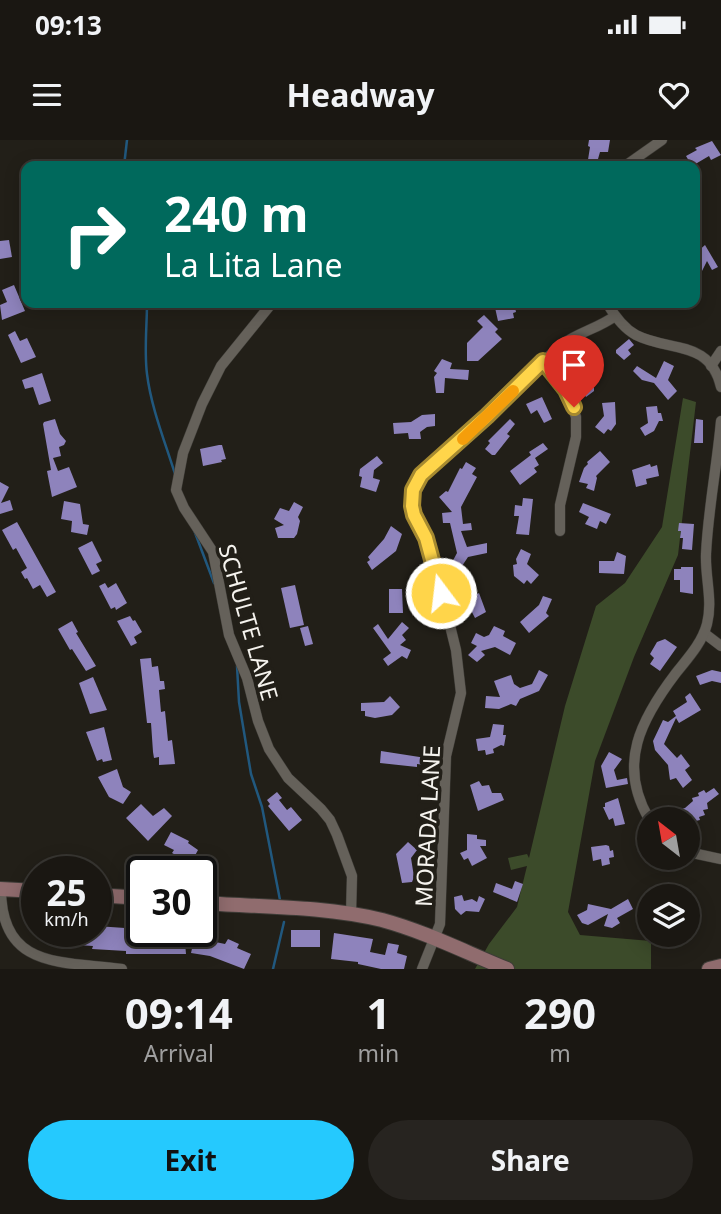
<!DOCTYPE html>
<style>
body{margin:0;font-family:"Noto Sans",sans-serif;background:#272420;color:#f1f3f6;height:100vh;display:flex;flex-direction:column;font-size:26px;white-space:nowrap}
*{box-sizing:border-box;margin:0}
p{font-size:23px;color:#9f9f9f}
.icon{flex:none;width:38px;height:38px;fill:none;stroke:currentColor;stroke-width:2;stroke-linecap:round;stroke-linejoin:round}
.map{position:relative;height:829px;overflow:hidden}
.sheet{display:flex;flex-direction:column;background:#1a1712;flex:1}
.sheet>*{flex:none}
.banner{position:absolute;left:21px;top:21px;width:679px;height:147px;border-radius:14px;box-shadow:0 4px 18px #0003,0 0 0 2px #383632;background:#00695c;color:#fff;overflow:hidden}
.needle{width:46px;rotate:329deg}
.tools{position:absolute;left:637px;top:667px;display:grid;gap:14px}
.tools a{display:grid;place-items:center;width:63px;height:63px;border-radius:50%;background:#1a1712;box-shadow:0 4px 18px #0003,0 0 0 2px #383632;font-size:35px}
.speed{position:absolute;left:21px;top:716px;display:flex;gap:14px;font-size:35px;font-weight:700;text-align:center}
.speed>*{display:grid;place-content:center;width:91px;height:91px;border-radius:50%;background:#1a1712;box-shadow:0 4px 18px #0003,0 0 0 2px #383632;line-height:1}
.speed small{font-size:18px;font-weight:400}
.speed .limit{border:4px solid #111;border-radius:10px;background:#fff;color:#111}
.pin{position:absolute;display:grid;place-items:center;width:60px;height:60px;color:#fff;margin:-72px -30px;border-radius:50% 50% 50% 0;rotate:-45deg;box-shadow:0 0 7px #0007}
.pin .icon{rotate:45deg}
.me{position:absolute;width:77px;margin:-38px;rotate:345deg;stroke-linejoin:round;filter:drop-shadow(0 0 5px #0008)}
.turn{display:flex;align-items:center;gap:24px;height:147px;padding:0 28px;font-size:32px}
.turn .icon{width:91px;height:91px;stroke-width:2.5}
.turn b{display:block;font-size:49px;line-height:60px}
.eta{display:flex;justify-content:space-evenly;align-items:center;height:119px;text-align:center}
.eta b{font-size:42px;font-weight:700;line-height:49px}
.cta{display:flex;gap:14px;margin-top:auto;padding:14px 28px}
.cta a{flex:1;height:80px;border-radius:42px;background:#25c9fe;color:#111;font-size:28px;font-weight:700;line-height:80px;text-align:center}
.cta a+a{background:#272420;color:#f1f3f6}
.status{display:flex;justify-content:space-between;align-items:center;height:49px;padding:0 35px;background:#1a1712;direction:ltr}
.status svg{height:19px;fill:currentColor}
header{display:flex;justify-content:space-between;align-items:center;height:91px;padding:0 28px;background:#1a1712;font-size:32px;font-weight:700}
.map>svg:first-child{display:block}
.green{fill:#3c4b2a}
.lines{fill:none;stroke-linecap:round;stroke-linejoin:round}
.stream{stroke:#21587e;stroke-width:2.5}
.building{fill:#8e83bc}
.street-casing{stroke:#3e3c37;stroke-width:11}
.secondary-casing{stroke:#3e3c37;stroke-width:16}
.street{stroke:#65615a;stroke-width:10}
.secondary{stroke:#906c6e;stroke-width:14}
.route-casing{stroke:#a68a30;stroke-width:18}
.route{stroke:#ffd54a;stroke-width:12}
.slow{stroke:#f59e0b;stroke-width:12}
.labels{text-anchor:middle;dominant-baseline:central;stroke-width:7;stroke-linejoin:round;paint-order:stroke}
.street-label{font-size:23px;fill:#f5f3ee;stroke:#221f18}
</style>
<div class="status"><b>09:13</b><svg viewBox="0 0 49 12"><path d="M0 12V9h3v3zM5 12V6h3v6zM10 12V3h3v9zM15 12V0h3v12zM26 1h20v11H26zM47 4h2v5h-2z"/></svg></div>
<header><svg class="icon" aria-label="menu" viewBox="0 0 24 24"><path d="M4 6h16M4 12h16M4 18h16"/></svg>Headway<svg class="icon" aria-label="heart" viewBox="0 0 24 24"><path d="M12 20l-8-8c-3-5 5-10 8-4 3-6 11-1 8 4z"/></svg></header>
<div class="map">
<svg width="721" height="829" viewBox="0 0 721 829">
<rect width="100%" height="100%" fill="#221f18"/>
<path class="green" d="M683,258L696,262L678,415L634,517L595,621L568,772L580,795L651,801V829H475L489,804L517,767L527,726L511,730L508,718L527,714L529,718L565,566L596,466L625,443L662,387Z"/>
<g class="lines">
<g class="stream">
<path d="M124,26L127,0"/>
<path d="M147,163C147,186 144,211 147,234C151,267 165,302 175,334"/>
<path d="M194,390L214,443"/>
<path d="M237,526L239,562L251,634L262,667L280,760"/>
<path d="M273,829L284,782"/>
</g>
</g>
<g class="building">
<path d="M589,0H610L608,12H600L596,26H587L590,7L588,6Z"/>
<path d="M712,1L721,15L711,20L709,16L692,26L686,16L697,10L695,8Z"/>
<path d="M9,100L12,117L0,119V101Z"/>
<path d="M705,105L718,127L712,130L707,121L700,135L695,134V114Z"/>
<path d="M14,145L25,171L2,180L0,165L7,162L2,150Z"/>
<path d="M494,163H514L516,172L513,173L514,178L498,181Z"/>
<path d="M484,175L498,189L495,192L502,199L478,221H467V203L483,187L477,181Z"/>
<path d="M15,191L20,201L27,198L36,217L21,223L8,195Z"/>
<path d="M629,199L634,205L628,210L631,214L624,220L616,213V210Z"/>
<path d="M582,210L592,225L583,231L594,248V251L586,257L566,223Z"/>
<path d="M442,219L452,223L450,229L469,230L468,240L445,238L444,253H436L434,237L437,233L434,231Z"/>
<path d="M664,221L674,226L668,240L677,251L668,260L654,243L642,240L633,231L637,226L656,238Z"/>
<path d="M42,233L51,261L39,265L33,247L25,249L22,240Z"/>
<path d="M542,257L552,279L544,283L537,270L531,274L526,264Z"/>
<path d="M615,262L616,284L611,291L608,289L604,294L595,287L604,276L602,263Z"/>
<path d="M657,266L658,273H661L663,281H659L654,291L645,296L640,288L648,283L646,267Z"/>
<path d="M435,274V286L427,287L420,292L421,299H409L408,293L394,294L393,283L411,282L422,275Z"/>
<path d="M55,279L60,294L66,301L64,305L59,307L61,316L53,318L58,331L69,327L77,347L52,357L47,331L51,330L43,284L44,282Z"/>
<path d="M510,279L515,284L507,294L510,296L495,315H492L485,309L490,303L488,301Z"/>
<path d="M696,279L703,280V303H694Z"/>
<path d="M543,303L548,309L535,318L539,325L534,328L537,332L520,345L510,331L531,315L529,312Z"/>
<path d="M219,305H222L226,319L221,320L222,322L203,326L200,309Z"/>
<path d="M600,311L610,322L596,336L597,338L594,351L586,348L588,344L579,342L584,328L588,324L587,322Z"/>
<path d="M377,316L383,323L374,330L373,338L380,340L376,352L360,347L362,337L359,336L360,329Z"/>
<path d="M466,322L476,328L472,334L477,337L461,367L463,384L471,383L472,390L461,391L467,407L487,403V413L468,417L458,432L450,426L457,413L450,383H443L442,373L452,372L439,357L446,351L448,352L460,328L462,329Z"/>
<path d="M650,324L651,327L657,325L659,336L646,339L647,344L636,347L632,330Z"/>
<path d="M0,342L9,347L1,363L10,360L13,370L0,374Z"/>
<path d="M523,358L533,359L529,395L516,394L519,376H514L515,365L522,366Z"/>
<path d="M64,361L80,364L83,384L89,385L87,395L71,392L72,381L61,379Z"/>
<path d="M294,362L303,367L298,377L300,381L297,394L294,398H278L275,388L284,385L274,379L280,368L289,371Z"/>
<path d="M583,363L611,374L606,384L600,381L597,389L585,384L589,377L579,372Z"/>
<path d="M17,382L56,452L47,457L40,445L33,449L27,438L25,439L21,432L27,428L16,408L13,410L2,390Z"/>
<path d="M679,383L694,384L692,410L682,409L683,398H680L681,391H678Z"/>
<path d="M391,386L402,394L396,411L372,430L367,422L370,420L368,417L384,399Z"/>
<path d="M92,401L102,421L96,424L100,431L92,435L78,408Z"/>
<path d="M521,409L531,414L527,424L539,435L531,444L527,440L524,444L514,436L513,425L517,424L516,419Z"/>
<path d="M617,412L626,416L624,434L599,433V421H614Z"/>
<path d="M681,427H693V454L680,452V440H674V429H681Z"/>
<path d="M105,443L108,448L116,443L127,463L116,470L115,467L111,469L99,446Z"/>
<path d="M463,444L475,451L477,454L479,453L486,472L475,478L464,457L458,453Z"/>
<path d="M295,445L304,485L290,488L281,448Z"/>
<path d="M389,449H402L403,473H389Z"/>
<path d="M543,456L552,459L546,473L549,476L529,493L520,482L539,465Z"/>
<path d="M130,476L133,481L135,480L142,492L134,497L137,503L131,506L117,481Z"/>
<path d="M72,481L78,492L76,493L96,526L86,531L72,509L70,510L58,489Z"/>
<path d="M402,482L409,488L402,495L406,500L400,505L411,510L407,519L402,516L388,526L383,519L391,513L373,488L378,484L388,499Z"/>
<path d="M308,486L313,504L305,506L300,488Z"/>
<path d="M494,486L505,491L503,496L516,503L510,515L495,507L481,511L485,515L477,522L468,515L477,506L471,503L476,493L484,497L489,495Z"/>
<path d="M665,499L677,507L660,531L650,524L654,518L650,514L657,502Z"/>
<path d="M151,518L152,527L158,526L160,541H164L165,549L159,550L161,572L165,571L168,601L172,600L175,624L159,625V617L154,618L153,612L151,583H147L140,519Z"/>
<path d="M539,530L548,535L539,551L520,559L516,566L511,564L499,569L485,568L486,556L500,557L494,541L511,535L514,544L520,548L532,544Z"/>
<path d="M712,530L721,532V543L712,541L700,545L696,536Z"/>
<path d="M93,537L107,570L90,574L79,543Z"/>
<path d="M690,553L701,570L679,583L676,578L664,604L677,618L681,614L690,626L685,630L692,640L683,648L676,638L670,640L668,625L655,610L653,601L663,580L668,582L676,576L673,571L687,562L685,557Z"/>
<path d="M390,556L400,567L392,575L375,578L365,576V571H361V563L384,562Z"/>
<path d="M493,584L504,585L503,595H506L504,606L501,605L493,609L494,613L486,615L485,610L478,611L476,599L490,597Z"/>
<path d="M104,587L112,620L103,622L102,619L97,621L86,592Z"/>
<path d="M381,611L426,618L425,625L417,624V627L380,623Z"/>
<path d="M609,612L622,619L614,630L617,640L627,638L628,644L606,648L601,626Z"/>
<path d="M117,629L123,647L131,652L123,664L109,657L98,637Z"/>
<path d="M479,641L482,646L489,645L492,653H501L504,660L478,671L470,645Z"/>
<path d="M714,648L719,654L707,663L708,669L703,670L705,675L699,677L700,680L691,682L690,677L677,679L675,671L685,668L693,661L692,658L699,656L698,653L704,650L706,653Z"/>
<path d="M277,652L282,658L279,660L287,670L291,667L302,680L289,691L268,666L270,664L267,660Z"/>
<path d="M618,658L625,684L615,686L613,678L609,680L603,667H605V663Z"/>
<path d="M141,664L153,676L164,668L172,676L148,701L126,678Z"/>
<path d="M171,692L189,701L188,703L198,710L191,723L172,713L174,710L164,705Z"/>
<path d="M467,694L477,695V699L486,700V706H480L487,718L472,726L468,718L464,720L460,713L467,710Z"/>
<path d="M408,702L417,710L411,718L414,737L412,742L402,743L396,714Z"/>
<path d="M606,705L609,706L610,711L613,710L614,717L609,718L610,724L602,726L601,719L593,721L591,707Z"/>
<path d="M515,741L523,744L517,762L493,752L496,743L512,749Z"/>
<path d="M462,755L464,761L472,759L477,762L479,756L485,759L479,772L466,771L461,775L455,769L454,757Z"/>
<path d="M628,759L633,769L617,778L620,783L612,788L604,786L608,774L588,785L582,783L577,775L587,770L588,764L611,769Z"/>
<path d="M125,778H138L139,790L142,791H184L186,814H126V811L92,809L93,806L62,804V798H48V791H96V786L125,788Z"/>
<rect x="291" y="790" width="29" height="17"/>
<path d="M196,791L208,794L206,800L225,804L228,799L239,804L237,808L251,814L244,829L210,816L191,813Z"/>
<path d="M334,793L373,799L370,812L385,815L388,803L399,805L397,813L407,816L404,829H381L358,824V822L331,819Z"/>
</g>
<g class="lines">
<g class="street-casing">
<g id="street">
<path d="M625,26L662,0"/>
<path d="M272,163L221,226L202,264L183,313L176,350L184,368L213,412L229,495L247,538L258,581L269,609L288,638L321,669L330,680L337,695L352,736L351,774"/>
<path d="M607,163C614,175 623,188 636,195C669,212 710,199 721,247"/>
<path d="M543,221L566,250L576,277V297L560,365V391"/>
<path d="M711,226L721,211"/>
<path d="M704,493L721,506"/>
<path d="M649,679C617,624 641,579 676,533C688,518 702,503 707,484C713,461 705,437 706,414C708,370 717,326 721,281"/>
<path d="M688,712L721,719"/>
<path d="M1,749C1,829 61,821 122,829"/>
<path d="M422,829L440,784L446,616L461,553L456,510L436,429L426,398L412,366L413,350L421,336L561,205C579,192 599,188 615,176"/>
</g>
</g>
<g class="secondary-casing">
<g id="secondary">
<path d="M0,749L37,751"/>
<path d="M96,755L142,758"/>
<path d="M201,763C261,767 324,766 382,780C426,792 465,812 507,829"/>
<path d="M709,829L721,826"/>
</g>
</g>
<use href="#street" class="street"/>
<use href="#secondary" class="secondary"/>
</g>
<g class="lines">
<g class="route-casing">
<path id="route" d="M441,453L426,398L414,375L412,366L413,350L421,335L487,276L543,221L566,250L574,267"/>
</g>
<use href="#route" class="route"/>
<path class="slow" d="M463,299L513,251"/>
</g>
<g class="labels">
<g class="street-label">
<text transform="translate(249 482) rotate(74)">SCHULTE LANE</text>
<text transform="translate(427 686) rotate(-87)">MORADA LANE</text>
</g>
</g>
</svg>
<div class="tools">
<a><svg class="needle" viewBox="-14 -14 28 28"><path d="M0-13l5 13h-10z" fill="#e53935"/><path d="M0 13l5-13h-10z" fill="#9f9f9f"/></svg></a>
<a><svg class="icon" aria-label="layers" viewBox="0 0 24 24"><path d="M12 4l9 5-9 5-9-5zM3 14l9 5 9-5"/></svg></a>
</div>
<div class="speed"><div>25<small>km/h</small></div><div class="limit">30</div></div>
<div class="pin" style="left:574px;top:267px;background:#d93025"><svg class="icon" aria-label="arrive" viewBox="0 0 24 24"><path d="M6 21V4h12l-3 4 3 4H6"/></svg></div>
<svg class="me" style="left:441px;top:453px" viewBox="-20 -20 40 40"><circle r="17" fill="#ffd54a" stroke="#fff" stroke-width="3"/><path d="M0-11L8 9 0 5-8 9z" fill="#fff"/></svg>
<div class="banner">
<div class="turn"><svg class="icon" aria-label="right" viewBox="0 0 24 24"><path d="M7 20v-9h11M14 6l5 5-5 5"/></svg><div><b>240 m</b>La Lita Lane</div></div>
</div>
</div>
<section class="sheet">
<div class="eta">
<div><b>09:14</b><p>Arrival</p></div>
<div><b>1</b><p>min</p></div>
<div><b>290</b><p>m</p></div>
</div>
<div class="cta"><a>Exit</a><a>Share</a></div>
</section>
